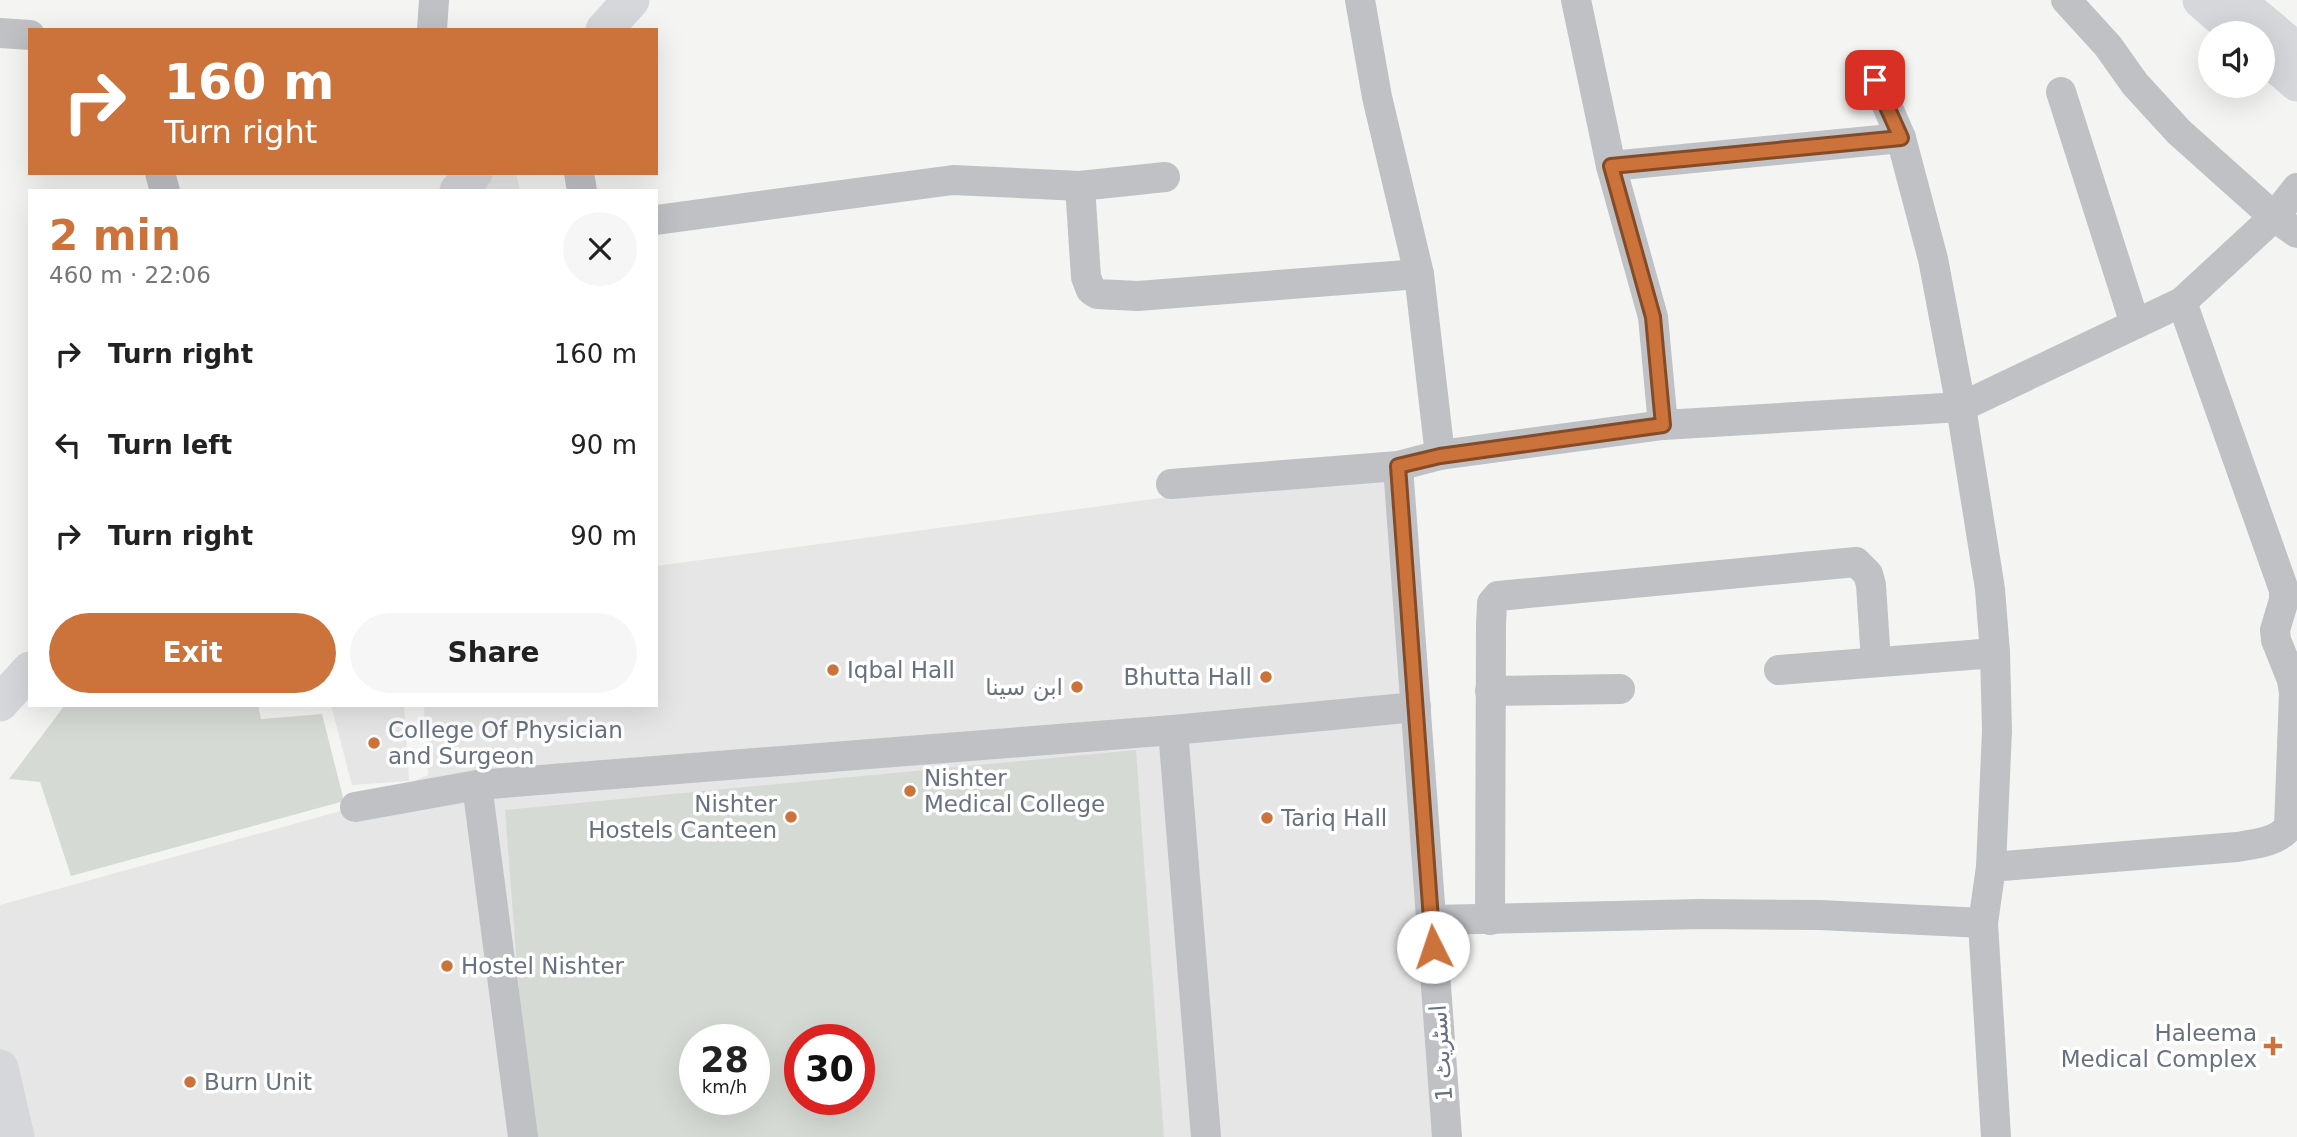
<!DOCTYPE html>
<meta charset="utf-8">
<style>
body{margin:0;font-family:"DejaVu Sans","Noto Naskh Arabic",sans-serif;background:#f6f6f6;color:#222;height:100vh;display:flex;flex-direction:column;font-size:26px;white-space:nowrap}
*{box-sizing:border-box;margin:0}
p{font-size:23px;color:#767676}
.icon{flex:none;width:38px;height:38px;fill:none;stroke:currentColor;stroke-width:2;stroke-linecap:round;stroke-linejoin:round}
.map{position:relative;flex:1;overflow:hidden}
.panel{position:absolute;left:28px;top:189px;width:630px;height:518px;display:flex;flex-direction:column;background:#fff;border-radius:0px;box-shadow:0 7px 28px #0002}
.panel>*{flex:none}
.top-card{position:absolute;left:28px;top:28px;width:630px;height:147px;border-radius:0px;box-shadow:0 7px 28px #0002;background:#cc733b;color:#fff;overflow:hidden}
.buttons{position:absolute;left:2198px;top:21px;display:grid;gap:14px}
.buttons a{display:grid;place-items:center;width:77px;height:77px;border-radius:50%;background:#fff;box-shadow:0 7px 28px #0002;font-size:35px}
.speed{position:absolute;left:679px;top:1024px;display:flex;gap:14px;font-size:35px;font-weight:700;text-align:center}
.speed>*{display:grid;place-content:center;width:91px;height:91px;border-radius:50%;background:#fff;box-shadow:0 7px 28px #0002;line-height:1}
.speed small{font-size:18px;font-weight:400}
.speed .limit{border:10px solid #d22;background:#fff;color:#111}
.pin{position:absolute;display:grid;place-items:center;width:60px;height:60px;color:#fff;margin:-30px;border-radius:14px;box-shadow:0 4px 10px #0006}
.me{position:absolute;width:77px;margin:-38px;rotate:356deg;stroke-linejoin:round;filter:drop-shadow(0 0 5px #0008)}
.turn{display:flex;align-items:center;gap:24px;height:147px;padding:0 21px;font-size:32px}
.turn .icon{width:91px;height:91px;stroke-width:2.5}
.turn b{display:block;font-size:49px;line-height:60px}
.round{display:grid;place-items:center;flex:none;width:74px;height:74px;border-radius:37px;background:#f6f6f6}
.head{display:flex;align-items:center;justify-content:space-between;height:119px;padding:0 21px}
h1{font-size:42px;font-weight:600;line-height:52px;color:#cc733b}
.button{display:flex;gap:14px;margin-top:auto;padding:14px 21px}
.button a{flex:1;height:80px;border-radius:42px;background:#cc733b;color:#fff;font-size:28px;font-weight:600;line-height:80px;text-align:center}
.button a+a{background:#f6f6f6;color:#222}
ul{padding:0;list-style:none}
li{display:flex;align-items:center;gap:21px;height:91px;padding:0 21px}
li div{flex:1}
li b{display:block;font-size:26px}
li em{font-style:normal}
.map>svg:first-child{display:block}
.built{fill:#e5e6e5;fill-rule:evenodd}
.green{fill:#d5dbd4;fill-rule:evenodd}
.lines{fill:none;stroke-linecap:round;stroke-linejoin:round}
.minor{stroke:#bfc1c5;stroke-width:30}
.major{stroke:#d5d7db;stroke-width:37}
.route-casing{stroke:#854b26;stroke-width:18}
.route{stroke:#cc733b;stroke-width:12}
.poi-dot{fill:#cc733b;stroke:#fff;stroke-width:2.5}
.labels{text-anchor:middle;dominant-baseline:central;stroke-width:7;stroke-linejoin:round;paint-order:stroke}
.poi-label{font-size:23px;fill:#68717f;stroke:#fff;text-anchor:start}
.street-label{font-size:23px;fill:#68717f;stroke:#fff}
</style>
<div class="map">
<svg width="2297" height="1137" viewBox="0 0 2297 1137">
<rect width="100%" height="100%" fill="#f4f5f2"/>
<g class="built">
<path d="M471,173H516L520,191H455Z"/>
<path d="M1398,466L1459,1137H0V905L355,807L428,775L424,705H656V566ZM695,1040H754V1099H695ZM800,1040H859V1099H800Z"/>
<path d="M331,705H404L409,781L352,785Z"/>
</g>
<g class="green">
<path d="M65,705H258L261,719L322,714L344,801L71,876L40,782L9,779Z"/>
<path d="M1136,750L1164,1137H530L505,810ZM695,1040H754V1099H695ZM800,1040H859V1099H800Z"/>
</g>
<g class="lines">
<g class="minor">
<path d="M1360,0L1377,97L1419,274L1440,455"/>
<path d="M1576,0L1611,166L1653,317L1663,425"/>
<path d="M2066,0L2108,46L2135,84L2179,132L2274,217L2297,233"/>
<path d="M432,30L434,0"/>
<path d="M0,33L30,35"/>
<path d="M1876,80L1901,138L1933,259L1961,407L1990,589L1995,653L1997,731L1991,867L1983,923L1996,1137"/>
<path d="M2061,92L2135,324"/>
<path d="M1611,166L1901,138"/>
<path d="M160,173L165,191"/>
<path d="M579,173L582,191"/>
<path d="M1080,186L1086,277L1091,290L1097,294L1138,296L1419,274"/>
<path d="M656,220L953,180L1080,186L1165,177"/>
<path d="M1398,466L1447,1137"/>
<path d="M1171,484L1398,466L1440,455L1663,425L1961,407L2182,302L2274,217L2297,188"/>
<path d="M1779,670L1995,653"/>
<path d="M1490,691L1620,689"/>
<path d="M1173,730L1206,1137"/>
<path d="M477,785L523,1137"/>
<path d="M355,807L477,785L1173,730L1416,707"/>
<path d="M1991,867L2237,847C2256,844 2277,842 2289,827L2294,693L2292,680L2276,640L2275,630L2284,600V590L2182,302"/>
<path d="M1431,920L1701,914L1820,915L1983,923"/>
<path d="M1490,920L1491,625L1492,603L1498,596L1856,562L1868,574L1871,585L1876,662"/>
</g>
<g class="major">
<path d="M2201,0L2239,33"/>
<path d="M2236,0L2297,51"/>
<path d="M604,30L631,0"/>
<path d="M2263,54L2297,83"/>
<path d="M458,191L474,173"/>
<path d="M0,703L30,670"/>
<path d="M0,1068L16,1137"/>
</g>
</g>
<g class="lines">
<g class="route-casing">
<path id="route" d="M1433,947L1398,466L1440,456L1663,425L1653,317L1611,166L1901,138L1875,80"/>
</g>
<use href="#route" class="route"/>
</g>
<g class="poi-dot">
<circle cx="833" cy="670" r="7"/>
<circle cx="1266" cy="677" r="7"/>
<circle cx="1077" cy="687" r="7"/>
<circle cx="374" cy="743" r="7"/>
<circle cx="910" cy="791" r="7"/>
<circle cx="791" cy="817" r="7"/>
<circle cx="1267" cy="818" r="7"/>
<circle cx="447" cy="966" r="7"/>
<path d="M2269.5 1035.5h7v7h7v7h-7v7h-7v-7h-7v-7h7z"/>
<circle cx="190" cy="1082" r="7"/>
</g>
<g class="labels">
<g class="poi-label">
<text x="847" y="670">Iqbal Hall</text>
<text x="1252" y="677" text-anchor="end">Bhutta Hall</text>
<text x="1063" y="687" text-anchor="end">ابن سینا</text>
<text x="388" y="730">College Of Physician<tspan x="388" dy="26">and Surgeon</tspan></text>
<text x="924" y="778">Nishter<tspan x="924" dy="26">Medical College</tspan></text>
<text x="777" y="804" text-anchor="end">Nishter<tspan x="777" dy="26">Hostels Canteen</tspan></text>
<text x="1281" y="818">Tariq Hall</text>
<text x="461" y="966">Hostel Nishter</text>
<text x="2257" y="1033" text-anchor="end">Haleema<tspan x="2257" dy="26">Medical Complex</tspan></text>
<text x="204" y="1082">Burn Unit</text>
</g>
<g class="street-label">
<text transform="translate(1441 1053) rotate(-94)">اسٹریٹ 1</text>
</g>
</g>
</svg>
<div class="buttons">
<a><svg class="icon" aria-label="sound" viewBox="0 0 24 24"><path d="M4 9h4l5-4v14l-5-4H4zM17 9q2 3 0 6"/></svg></a>
</div>
<div class="speed"><div>28<small>km/h</small></div><div class="limit">30</div></div>
<div class="pin" style="left:1875px;top:80px;background:#d93025"><svg class="icon" aria-label="arrive" viewBox="0 0 24 24"><path d="M6 21V4h12l-3 4 3 4H6"/></svg></div>
<svg class="me" style="left:1433px;top:947px" viewBox="-20 -20 40 40"><circle r="19" fill="#fff"/><path d="M0-13L10 11 0 6-10 11z" fill="#cc733b"/></svg>
<div class="top-card">
<div class="turn"><svg class="icon" aria-label="right" viewBox="0 0 24 24"><path d="M7 20v-9h11M14 6l5 5-5 5"/></svg><div><b>160 m</b>Turn right</div></div>
</div>
<section class="panel">
<div class="head"><div><h1>2 min</h1><p>460 m · 22:06</p></div><a class="round"><svg class="icon" aria-label="close" viewBox="0 0 24 24"><path d="M6 6l12 12M18 6L6 18"/></svg></a></div>
<ul>
<li><svg class="icon" aria-label="right" viewBox="0 0 24 24"><path d="M7 20v-9h11M14 6l5 5-5 5"/></svg><div><b>Turn right</b></div><em>160 m</em></li>
<li><svg class="icon" aria-label="left" viewBox="0 0 24 24"><path d="M17 20v-9H6M10 6l-5 5 5 5"/></svg><div><b>Turn left</b></div><em>90 m</em></li>
<li><svg class="icon" aria-label="right" viewBox="0 0 24 24"><path d="M7 20v-9h11M14 6l5 5-5 5"/></svg><div><b>Turn right</b></div><em>90 m</em></li>
</ul>
<div class="button"><a>Exit</a><a>Share</a></div>
</section>
</div>
